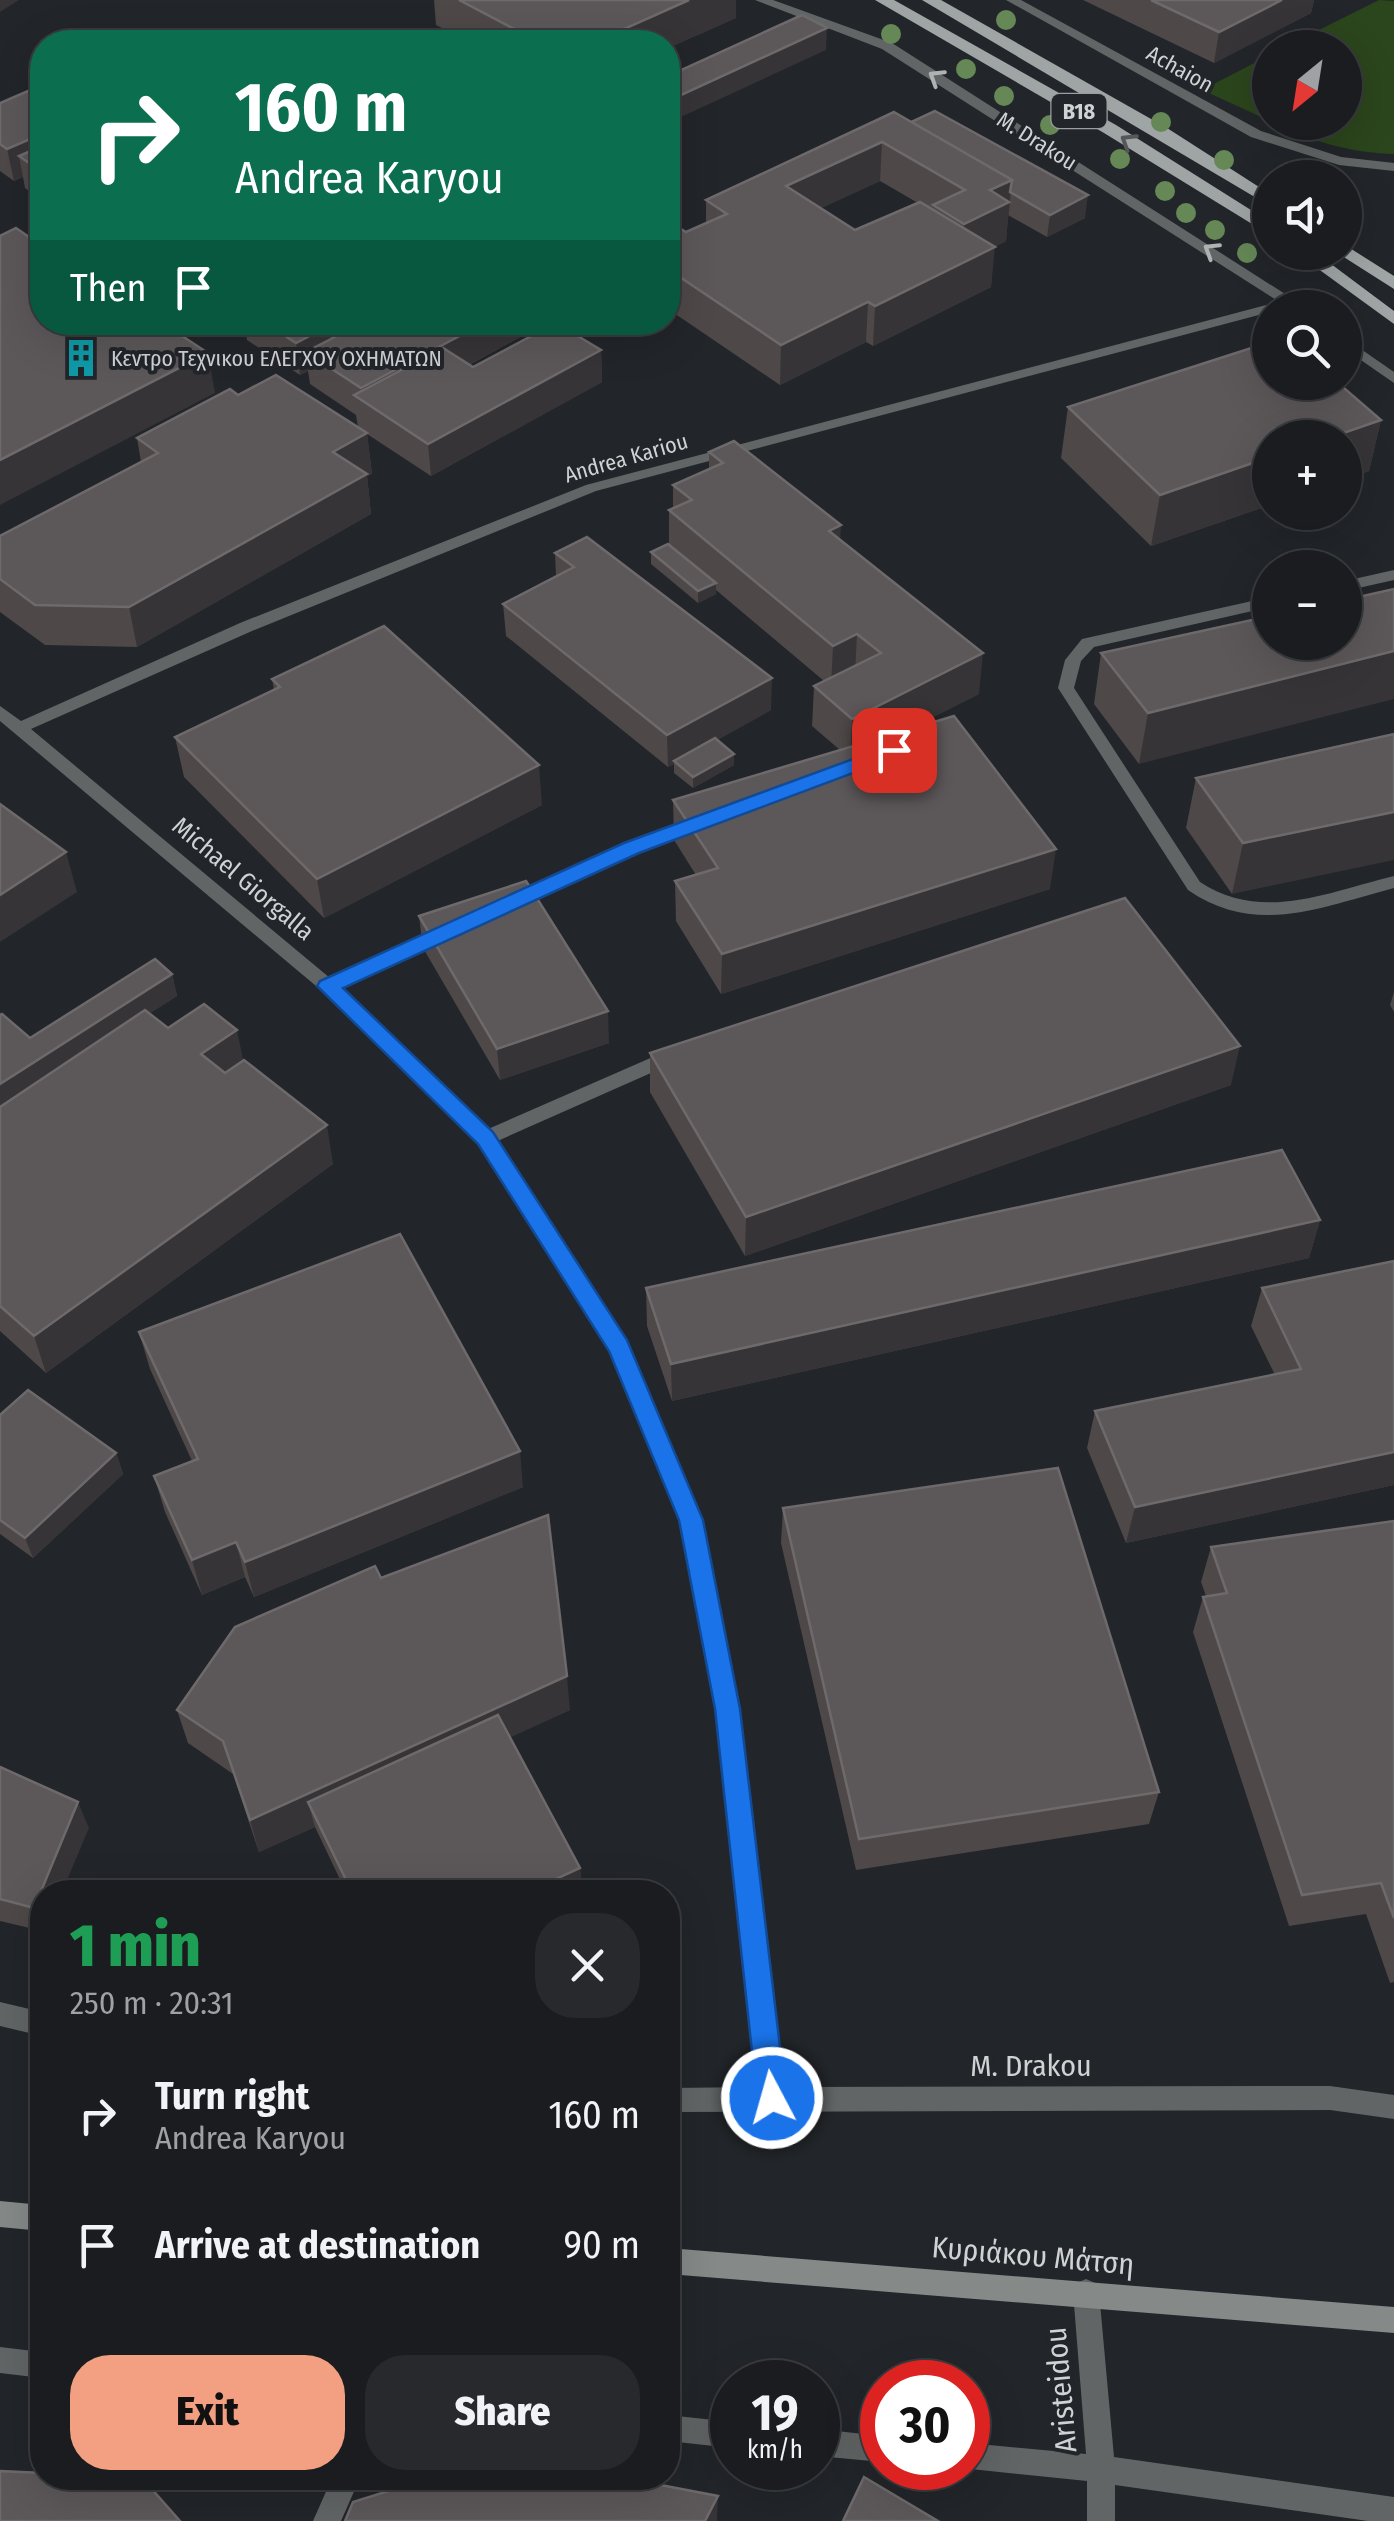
<!DOCTYPE html>
<meta charset="utf-8">
<style>
body{margin:0;font-family:"Fira Sans Condensed",sans-serif;background:#27292c;color:#f1f3f6;height:100vh;display:flex;flex-direction:column;font-size:38px;white-space:nowrap}
*{box-sizing:border-box;margin:0}
p{font-size:32px;color:#9fa1a4}
.icon{flex:none;width:55px;height:55px;fill:none;stroke:currentColor;stroke-width:2;stroke-linecap:round;stroke-linejoin:round}
.map{position:relative;flex:1;overflow:hidden}
.sheet{position:absolute;left:30px;top:1880px;width:650px;height:610px;display:flex;flex-direction:column;background:#1a1c1f;border-radius:40px;box-shadow:0 10px 40px #0002,0 0 0 2px #383a3d}
.sheet>*{flex:none}
.hud{position:absolute;left:30px;top:30px;width:650px;height:305px;border-radius:40px;box-shadow:0 10px 40px #0002,0 0 0 2px #383a3d;background:#0b6e4f;color:#fff;overflow:hidden}
.needle{width:65px;rotate:210deg}
.tools{position:absolute;left:1252px;top:30px;display:grid;gap:20px}
.tools a{display:grid;place-items:center;width:110px;height:110px;border-radius:50%;background:#1a1c1f;box-shadow:0 10px 40px #0002,0 0 0 2px #383a3d;font-size:50px}
.speed{position:absolute;left:710px;top:2360px;display:flex;gap:20px;font-size:50px;font-weight:700;text-align:center}
.speed>*{display:grid;place-content:center;width:130px;height:130px;border-radius:50%;background:#1a1c1f;box-shadow:0 10px 40px #0002,0 0 0 2px #383a3d;line-height:1}
.speed small{font-size:25px;font-weight:400}
.speed .limit{border:15px solid #d22;background:#fff;color:#111}
.pin{position:absolute;display:grid;place-items:center;width:85px;height:85px;color:#fff;margin:-42px;border-radius:20px;box-shadow:0 5px 15px #0006}
.me{position:absolute;width:110px;margin:-55px;rotate:354deg;stroke-linejoin:round;filter:drop-shadow(0 0 8px #0008)}
.turn{display:flex;align-items:center;gap:35px;height:210px;padding:0 40px;font-size:45px}
.turn .icon{width:130px;height:130px;stroke-width:2.5}
.turn b{display:block;font-size:70px;line-height:85px}
.then{display:flex;align-items:center;height:95px;padding:0 40px;background:#0003;gap:20px;font-size:38px}
.round{display:grid;place-items:center;flex:none;width:105px;height:105px;border-radius:40px;background:#27292c}
.summary{display:flex;align-items:center;justify-content:space-between;height:170px;padding:0 40px}
h1{font-size:60px;font-weight:800;line-height:75px;color:#1e9e55}
.action{display:flex;gap:20px;margin-top:auto;padding:20px 40px}
.action a{flex:1;height:115px;border-radius:40px;background:#f2a081;color:#111;font-size:40px;font-weight:800;line-height:115px;text-align:center}
.action a+a{background:#27292c;color:#f1f3f6}
ul{padding:0;list-style:none}
li{display:flex;align-items:center;gap:30px;height:130px;padding:0 40px}
li div{flex:1}
li b{display:block;font-size:38px}
li em{font-style:normal}
.map>svg:first-child{display:block}
.green{fill:#2b451c}
.lines{fill:none;stroke-linecap:round;stroke-linejoin:round}
.lane{fill:#626565;fill-rule:evenodd}
.street{fill:#626565;fill-rule:evenodd}
.secondary{fill:#858988;fill-rule:evenodd}
.primary{fill:#9fa5a4;fill-rule:evenodd}
.tree{fill:#658856}
.wall{fill:#4e4848;fill-rule:evenodd}
.shaded-wall{fill:#363436}
.building{fill:#5c5758;stroke:#6e6a6b;stroke-width:2.5}
.oneway{stroke:#afb1b3}
.oneway2{stroke:#54585a}
.route{fill:#1a73e8;stroke:#114b97;stroke-width:2.5}
.labels{text-anchor:middle;dominant-baseline:central;stroke-width:8;stroke-linejoin:round;paint-order:stroke}
.far-street-label{font-size:22px;fill:#d0d2d4;stroke:#222529}
.shield{fill:#222529;stroke:#9c9ea1;stroke-width:2.5}
.shield-label{font-size:22px;font-weight:bold;fill:#d0d2d4}
.far-poi-label{font-size:22px;fill:#d0d2d4;stroke:#222529;text-anchor:start}
.street-label{font-size:25px;fill:#d0d2d4;stroke:#222529}
.near-street-label{font-size:30px;fill:#d0d2d4;stroke:#222529}
</style>
<div class="map">
<svg width="1394" height="2521" viewBox="0 0 1394 2521">
<rect width="100%" height="100%" fill="#222529"/>
<g class="green">
<path d="M1379,0L1394,1V154C1350,153 1312,141 1273,123L1345,122V48L1285,47Z"/>
<path d="M1270,55V121L1202,90Z"/>
</g>
<g class="lines">
<g class="lane">
<path d="M1394,570V580L1345,591V581Z"/>
<path d="M1270,597V607L1094,647L1081,661L1074,688L1200,882C1262,923 1328,892 1394,876V888C1321,907 1256,937 1188,890L1058,688L1065,660L1082,639Z"/>
<path d="M671,1049L680,1056L678,1061L493,1143L486,1145L476,1138L479,1133Z"/>
</g>
<g class="street">
<path d="M755,0H773L892,43L1307,308H1289L882,49Z"/>
<path d="M1006,0H1021L1261,131L1341,157L1394,163V171L1339,165L1251,137Z"/>
<path d="M1270,304L1277,308H1270V312L596,491L252,631L31,729L330,978L442,927H454L457,932L454,937L341,988L493,1133L626,1341L702,1520L739,1709L783,2087L1330,2086L1394,2095V2119L1330,2110L668,2112V2088L758,2087L717,1709L680,1520L610,1350L479,1143L322,991L0,721V706L21,721L240,623L586,485Z"/>
<path d="M1345,338L1394,372V383L1345,349Z"/>
<path d="M700,816L706,818L709,822L706,826L637,852L516,907H504L501,903L504,899L625,844Z"/>
<path d="M0,2002L42,2012V2036L0,2026Z"/>
<path d="M1086,2279L1095,2283L1099,2292L1114,2457L1394,2497V2521H1368L1115,2485V2521H1087V2481L961,2468H968V2443L1086,2454L1073,2292L1077,2283Z"/>
<path d="M0,2347L42,2352V2378L0,2373Z"/>
<path d="M668,2415L732,2422V2448L668,2441Z"/>
<path d="M818,2429L882,2436V2462L818,2456Z"/>
<path d="M332,2478H360L341,2521H313Z"/>
</g>
<g class="secondary">
<path d="M0,2201L42,2205V2231L0,2227Z"/>
<path d="M668,2248L1394,2307V2333L668,2274Z"/>
</g>
<g class="primary">
<path d="M875,0H894L1116,125L1270,222V235L1104,133Z"/>
<path d="M922,0H941L1167,128L1270,194V206Z"/>
<path d="M1345,245L1394,276V289L1339,254L1345,252Z"/>
<path d="M1295,252H1315L1394,311V324Z"/>
</g>
</g>
<g class="tree">
<circle cx="1006" cy="20" r="10"/>
<circle cx="891" cy="34" r="10"/>
<circle cx="966" cy="69" r="10"/>
<circle cx="1004" cy="96" r="10"/>
<circle cx="1161" cy="122" r="10"/>
<circle cx="1050" cy="125" r="10"/>
<circle cx="1120" cy="159" r="10"/>
<circle cx="1224" cy="160" r="10"/>
<circle cx="1165" cy="191" r="10"/>
<circle cx="1186" cy="213" r="10"/>
<circle cx="1215" cy="230" r="10"/>
<circle cx="1247" cy="253" r="10"/>
</g>
<g class="wall">
<path d="M434,0H736V18L668,48V42H469L436,25Z"/>
<path d="M1083,0H1314L1311,13L1214,63Z"/>
<path d="M42,85V200L25,188L23,177L14,181L0,171V103Z"/>
<path d="M894,112L1085,218L1047,237L1008,215L1006,241L994,247L991,287L873,346L866,342L780,385L668,309V228L686,232L706,223V200ZM880,181L918,203L855,230L821,208Z"/>
<path d="M223,322H521L522,336L469,365L473,367L601,350L602,382L431,476L367,434L372,474L367,476L371,514L137,647L45,645L0,612V536L141,462L137,438L238,395L358,427L356,415L310,384L308,371L300,375L247,340L245,327L235,331Z"/>
<path d="M1068,407L1381,420L1369,471L1151,546L1061,458Z"/>
<path d="M709,452L840,540L979,694L907,730L1050,889L721,994L676,921L675,881L696,875L674,840L673,800L840,750L812,726L814,686L824,681L716,590V594L698,603L651,564V552L669,544V510L673,508V485L709,469Z"/>
<path d="M555,553L771,710L717,740L734,765L693,788L674,773V764L668,767L506,636L503,604L556,577Z"/>
<path d="M1270,616L1139,764L1094,704L1101,653Z"/>
<path d="M272,679L542,805L324,918L184,777L175,737L274,690Z"/>
<path d="M1394,734L1232,894L1186,828L1196,778Z"/>
<path d="M419,916L609,1043L500,1080L423,948Z"/>
<path d="M172,974L177,996L150,1013L168,1028L243,1061L333,1164L46,1373L0,1331V1015L30,1038Z"/>
<path d="M1394,992V1012L1390,1005Z"/>
<path d="M650,1053L1231,1085L745,1256L650,1092Z"/>
<path d="M1320,1220L1309,1258L672,1401L647,1326L646,1288Z"/>
<path d="M1262,1288L1394,1485L1126,1543L1087,1448L1095,1411L1275,1375L1251,1326Z"/>
<path d="M139,1332L523,1487L254,1597L245,1577L202,1595L165,1512L154,1476L192,1461L150,1369Z"/>
<path d="M0,1415L116,1453L123,1474L33,1558L0,1534Z"/>
<path d="M783,1508L1159,1792L1149,1824L856,1870L781,1543Z"/>
<path d="M1394,1521V1982L1390,1983L1366,1914L1289,1926L1193,1632L1203,1597L1206,1596L1201,1582L1211,1547Z"/>
<path d="M381,1578L570,1710L510,1737L580,1868L582,1892H346L315,1827L259,1852L233,1774L188,1743L177,1710Z"/>
<path d="M0,1767L89,1828L42,1892V1931L0,1921Z"/>
</g>
<g class="shaded-wall">
<path d="M0,0H19L0,12Z"/>
<path d="M689,0H736V18L668,48V42H595Z"/>
<path d="M1282,0H1314L1311,13L1214,63L1219,32Z"/>
<path d="M827,28L826,50L668,123V101Z"/>
<path d="M42,134V168L19,156L23,177L14,181L7,149Z"/>
<path d="M882,142L880,181L785,225L786,186Z"/>
<path d="M1012,180L1006,241L961,263L964,224L990,190Z"/>
<path d="M1088,195L1085,218L1047,237L1050,215Z"/>
<path d="M995,247L991,287L873,346L875,306Z"/>
<path d="M868,302L866,342L780,385L781,345Z"/>
<path d="M234,322H244L245,327L235,331Z"/>
<path d="M336,322H403L306,352L308,371L300,375L296,343Z"/>
<path d="M486,322H521L522,336L380,412L362,400L361,388Z"/>
<path d="M601,350L602,382L431,476L428,444Z"/>
<path d="M208,353L215,393L0,505V460Z"/>
<path d="M1381,420L1369,471L1345,479V438H1329Z"/>
<path d="M367,433L372,474L367,476L371,514L137,647L129,607L333,452Z"/>
<path d="M1270,457V505L1151,546L1160,495Z"/>
<path d="M841,525L839,566L829,531Z"/>
<path d="M716,583V594L698,603V591Z"/>
<path d="M857,634L855,674L831,687L833,646Z"/>
<path d="M1394,651V699L1139,764L1148,713Z"/>
<path d="M983,653L979,694L850,759L852,719Z"/>
<path d="M772,678L771,710L676,763L674,761V764L668,767L667,735Z"/>
<path d="M734,754V765L693,788V777Z"/>
<path d="M539,765L542,805L324,918L317,879Z"/>
<path d="M1394,812V860L1232,894L1243,843Z"/>
<path d="M1056,849L1050,889L721,994L722,954Z"/>
<path d="M66,852L77,892L0,942V895Z"/>
<path d="M172,974L177,996L0,1110V1084Z"/>
<path d="M608,1011L609,1043L500,1080L497,1049Z"/>
<path d="M237,1030L245,1069L210,1093L201,1054Z"/>
<path d="M1240,1046L1231,1085L745,1256L746,1217Z"/>
<path d="M327,1125L333,1164L46,1373L34,1336Z"/>
<path d="M1320,1220L1309,1258L672,1401L671,1364Z"/>
<path d="M520,1451L523,1487L254,1597L245,1562Z"/>
<path d="M1394,1452V1485L1126,1543L1135,1507Z"/>
<path d="M116,1453L123,1474L33,1558L25,1538Z"/>
<path d="M236,1542L245,1577L202,1595L192,1560Z"/>
<path d="M567,1676L570,1710L319,1825L308,1802L315,1827L259,1852L250,1820Z"/>
<path d="M78,1802L89,1828L62,1892H42V1925L34,1908Z"/>
<path d="M580,1868L582,1892H528Z"/>
<path d="M718,2496L717,2521H705Z"/>
</g>
<g class="building">
<path d="M459,0H689L595,42H539Z"/>
<path d="M1151,0H1282L1219,32Z"/>
<path d="M802,15L827,28L668,101V76Z"/>
<path d="M42,85V134L7,149L0,144V103Z"/>
<path d="M935,111L1088,195L1050,215L1010,192L1012,180L911,122Z"/>
<path d="M894,112L1012,180L990,190L1009,202L964,224L933,205L965,190L882,142L786,186L855,230L920,202L995,247L875,306L868,302L781,345L668,269V228L674,225L686,232L727,214L706,200Z"/>
<path d="M42,146V172L19,156Z"/>
<path d="M16,228L42,246V322H161L208,353L0,460V236Z"/>
<path d="M264,322H336L296,343Z"/>
<path d="M364,322H486L361,388L306,352Z"/>
<path d="M556,323L601,350L428,444L354,395L443,348L473,367Z"/>
<path d="M1270,342V382H1337L1381,420L1329,438H1270V457L1160,495L1068,407Z"/>
<path d="M276,375L367,433L333,452L367,474L129,607L35,605L0,579V536L158,453L137,438L230,389L238,395Z"/>
<path d="M734,441L841,525L829,531L983,653L852,719L814,686L881,653L857,634L833,646L669,510L692,500L673,485L723,463L709,452Z"/>
<path d="M587,537L772,678L667,735L503,604L574,567L555,553Z"/>
<path d="M668,544L716,583L698,591L651,552Z"/>
<path d="M1394,589V651L1148,713L1101,653L1270,616V642H1345V600Z"/>
<path d="M384,626L539,765L317,879L175,737L280,687L272,679Z"/>
<path d="M954,716L1056,849L722,954L675,881L718,868L673,800Z"/>
<path d="M1394,734V812L1243,843L1196,778Z"/>
<path d="M715,738L734,754L693,777L674,761Z"/>
<path d="M0,804L66,852L0,895Z"/>
<path d="M526,881L608,1011L497,1049L419,916Z"/>
<path d="M1125,898L1240,1046L746,1217L650,1053Z"/>
<path d="M155,959L172,974L0,1084V1015L2,1014L30,1038Z"/>
<path d="M204,1004L237,1030L201,1054L225,1073L244,1060L327,1125L34,1336L0,1306V1107L145,1010L168,1028Z"/>
<path d="M1282,1150L1320,1220L671,1364L646,1288Z"/>
<path d="M400,1234L520,1451L245,1562L236,1542L192,1560L154,1476L198,1459L139,1332Z"/>
<path d="M1394,1261V1452L1135,1507L1095,1411L1301,1369L1262,1288Z"/>
<path d="M28,1390L116,1453L25,1538L0,1520V1415Z"/>
<path d="M1058,1468L1159,1792L859,1839L783,1508Z"/>
<path d="M548,1515L567,1676L250,1820L223,1741L177,1710L235,1627L375,1566L381,1578Z"/>
<path d="M1394,1521V1918L1381,1883L1302,1895L1203,1597L1227,1593L1211,1547Z"/>
<path d="M498,1715L580,1868L528,1892H352L308,1802Z"/>
<path d="M0,1767L78,1802L34,1908L0,1899Z"/>
<path d="M0,2471L42,2473V2478H142L180,2521H0Z"/>
<path d="M864,2477L938,2521H843Z"/>
<path d="M430,2478H624L718,2496L705,2521H345L353,2502Z"/>
</g>
<defs><path id="oneway-chevron" d="M-2-3.5L2.5 0L-2 3.5" fill="none" stroke-width="1.6" stroke-linecap="round" stroke-linejoin="round" transform="scale(2.5)"/></defs>
<g class="oneway">
<use href="#oneway-chevron" transform="translate(936 77) rotate(-148)"/>
<use href="#oneway-chevron" transform="translate(1211 250) rotate(-148)"/>
</g>
<use class="oneway2" href="#oneway-chevron" transform="translate(1128 141) rotate(-148)"/>
<path class="route" d="M894,744L901,745V755L639,853L343,988L493,1132L627,1340L703,1520L740,1709L786,2098L782,2108L772,2113L761,2108L757,2098L715,1709L679,1520L609,1351L478,1144L317,986L320,981L624,843Z"/>
<defs>
<g id="building-bare" transform="scale(3)"><path d="M-4-6H4V6H1V3H-1V6H-4ZM-2.5-4.3h1.7v1.8h-1.7ZM.8-4.3h1.7v1.8H.8ZM-2.5-1h1.7V.8h-1.7ZM.8-1h1.7V.8H.8Z" fill="#0f9aa8" stroke="#222529" stroke-width="2.5" paint-order="stroke"/></g>
</defs>
<g fill-rule="evenodd">
<use href="#building-bare" x="81" y="358"/>
</g>
<g class="labels">
<g class="far-street-label">
<text transform="translate(1180 69) rotate(29)">Achaion</text>
<text transform="translate(1037 141) rotate(32)">M. Drakou</text>
<text transform="translate(626 458) rotate(-16)">Andrea Kariou</text>
</g>
<rect class="shield" x="1051.5" y="94" width="55" height="34" rx="8"/>
<g class="shield-label">
<text x="1079" y="111">B18</text>
</g>
<g class="far-poi-label">
<text x="111" y="358">Κεντρο Τεχνικου ΕΛΕΓΧΟΥ ΟΧΗΜΑΤΩΝ</text>
</g>
<g class="street-label">
<text transform="translate(243 879) rotate(40)">Michael Giorgalla</text>
</g>
<g class="near-street-label">
<text x="1031" y="2066">M. Drakou</text>
<text transform="translate(1033 2256) rotate(5)">Κυριάκου Μάτση</text>
<text transform="translate(1061 2390) rotate(-95)">Aristeidou</text>
</g>
</g>
</svg>
<div class="tools">
<a><svg class="needle" viewBox="-14 -14 28 28"><path d="M0-13l5 13h-10z" fill="#e53935"/><path d="M0 13l5-13h-10z" fill="#9fa1a4"/></svg></a>
<a><svg class="icon" aria-label="sound" viewBox="0 0 24 24"><path d="M4 9h4l5-4v14l-5-4H4zM17 9q2 3 0 6"/></svg></a>
<a><svg class="icon" aria-label="search" viewBox="0 0 24 24"><circle cx="10" cy="10" r="6"/><path d="M15 15l6 6"/></svg></a>
<a>+</a>
<a>−</a>
</div>
<div class="speed"><div>19<small>km/h</small></div><div class="limit">30</div></div>
<div class="pin" style="left:894px;top:750px;background:#d93025"><svg class="icon" aria-label="arrive" viewBox="0 0 24 24"><path d="M6 21V4h12l-3 4 3 4H6"/></svg></div>
<svg class="me" style="left:772px;top:2098px" viewBox="-20 -20 40 40"><circle r="17" fill="#1a73e8" stroke="#fff" stroke-width="3"/><path d="M0-11L8 9 0 5-8 9z" fill="#fff"/></svg>
<div class="hud">
<div class="turn"><svg class="icon" aria-label="right" viewBox="0 0 24 24"><path d="M7 20v-9h11M14 6l5 5-5 5"/></svg><div><b>160 m</b>Andrea Karyou</div></div>
<div class="then">Then<svg class="icon" aria-label="arrive" viewBox="0 0 24 24"><path d="M6 21V4h12l-3 4 3 4H6"/></svg></div>
</div>
<section class="sheet">
<div class="summary"><div><h1>1 min</h1><p>250 m · 20:31</p></div><a class="round"><svg class="icon" aria-label="close" viewBox="0 0 24 24"><path d="M6 6l12 12M18 6L6 18"/></svg></a></div>
<ul>
<li><svg class="icon" aria-label="right" viewBox="0 0 24 24"><path d="M7 20v-9h11M14 6l5 5-5 5"/></svg><div><b>Turn right</b><p>Andrea Karyou</p></div><em>160 m</em></li>
<li><svg class="icon" aria-label="arrive" viewBox="0 0 24 24"><path d="M6 21V4h12l-3 4 3 4H6"/></svg><div><b>Arrive at destination</b></div><em>90 m</em></li>
</ul>
<div class="action"><a>Exit</a><a>Share</a></div>
</section>
</div>
